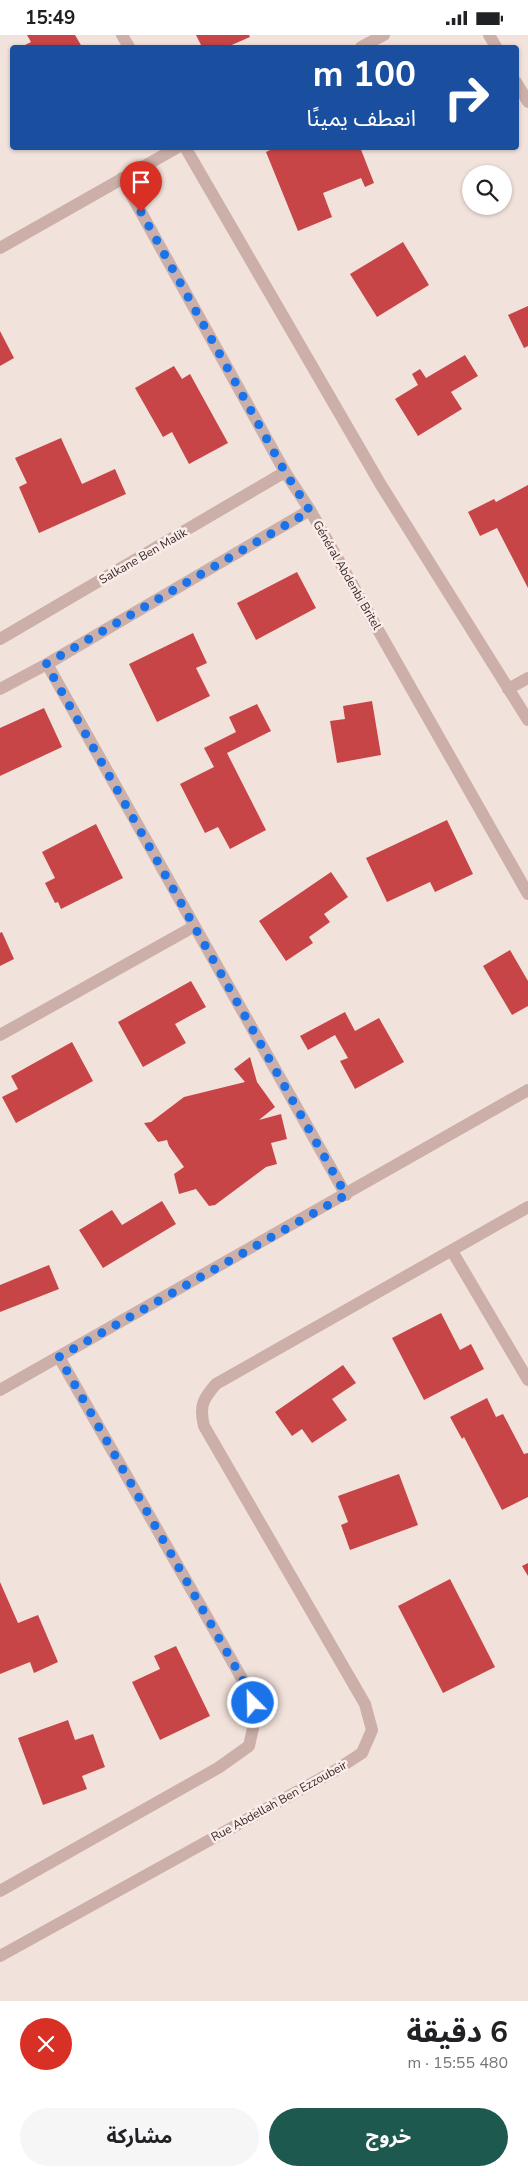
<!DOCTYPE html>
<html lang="ar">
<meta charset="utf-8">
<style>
body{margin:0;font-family:"Nunito Sans","Noto Sans Arabic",sans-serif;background:#f6f6f6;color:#202124;direction:rtl;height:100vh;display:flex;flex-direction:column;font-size:19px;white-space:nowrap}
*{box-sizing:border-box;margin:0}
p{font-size:16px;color:#757577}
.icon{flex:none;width:28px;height:28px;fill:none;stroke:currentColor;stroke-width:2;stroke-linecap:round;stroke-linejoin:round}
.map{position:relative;height:1966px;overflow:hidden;direction:ltr}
.sheet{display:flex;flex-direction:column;background:#fff;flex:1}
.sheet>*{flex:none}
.guide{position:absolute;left:10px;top:10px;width:509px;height:105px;border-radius:5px;box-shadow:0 1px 4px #0004;direction:rtl;background:#1a4fa0;color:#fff;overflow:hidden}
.tools{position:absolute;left:462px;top:130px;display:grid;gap:10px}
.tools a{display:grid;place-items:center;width:50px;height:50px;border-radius:50%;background:#fff;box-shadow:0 1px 4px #0004;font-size:25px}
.pin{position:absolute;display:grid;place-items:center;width:42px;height:42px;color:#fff;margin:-51px -21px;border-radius:50% 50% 50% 0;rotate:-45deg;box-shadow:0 0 5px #0007}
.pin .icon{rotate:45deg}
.me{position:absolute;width:55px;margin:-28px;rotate:337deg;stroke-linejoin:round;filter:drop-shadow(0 0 4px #0008)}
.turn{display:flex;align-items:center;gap:18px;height:105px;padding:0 20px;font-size:22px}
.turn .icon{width:65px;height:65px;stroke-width:2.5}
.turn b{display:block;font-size:35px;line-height:42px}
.round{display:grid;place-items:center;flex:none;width:52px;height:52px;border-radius:26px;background:#f6f6f6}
.headline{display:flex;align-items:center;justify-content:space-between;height:85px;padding:0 20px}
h1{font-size:30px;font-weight:700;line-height:38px}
.button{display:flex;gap:10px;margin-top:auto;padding:10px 20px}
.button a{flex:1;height:58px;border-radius:30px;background:#1d594e;color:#fff;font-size:20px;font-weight:700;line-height:58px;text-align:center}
.button a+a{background:#f6f6f6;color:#202124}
.status{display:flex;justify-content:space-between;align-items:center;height:35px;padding:0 25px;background:#fff;direction:ltr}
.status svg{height:14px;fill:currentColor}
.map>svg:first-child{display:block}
.building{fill:#c74547}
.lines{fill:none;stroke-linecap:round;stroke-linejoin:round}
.street{stroke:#cbafa8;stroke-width:12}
.route{stroke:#1a73e8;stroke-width:9;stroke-dasharray:0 16.2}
.labels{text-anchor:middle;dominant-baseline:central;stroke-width:5;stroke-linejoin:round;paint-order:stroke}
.street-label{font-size:12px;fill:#372928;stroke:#faede9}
</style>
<div class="status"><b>15:49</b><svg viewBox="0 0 49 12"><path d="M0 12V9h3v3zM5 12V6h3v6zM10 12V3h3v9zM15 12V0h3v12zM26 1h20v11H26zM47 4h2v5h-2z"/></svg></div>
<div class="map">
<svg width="528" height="1966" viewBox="0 0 528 1966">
<rect width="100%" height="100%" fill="#f2e2dc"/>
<g class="building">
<path d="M27,0H75L82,12H21L31,7Z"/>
<path d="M196,0H249L250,2L227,12H202Z"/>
<path d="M276,112H360L374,148L365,152L361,143L323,158L332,182L298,196L266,117Z"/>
<path d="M403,207L429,250L377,282L350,239Z"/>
<path d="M528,271V311L524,313L508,280Z"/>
<path d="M0,296L14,323L0,331Z"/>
<path d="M465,320L478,341L451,357L462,374L418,401L395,364L418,350L412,339L420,334L426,343Z"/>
<path d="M174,331L182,344L190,339L228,408L189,429L172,397L163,402L135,353Z"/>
<path d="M61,403L82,449L115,434L126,459L39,498L19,452L27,448L15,423Z"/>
<path d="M528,450V553L497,493L480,501L468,477L494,464L496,467Z"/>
<path d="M297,537L316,573L256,605L237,568Z"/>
<path d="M193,598L207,628L196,633L210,661L157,687L129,629Z"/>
<path d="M372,666L381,720L337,728L330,686L345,684L343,671Z"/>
<path d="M257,669L271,696L227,718L266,795L230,814L218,792L205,798L180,749L214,732L204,713L236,697L229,682Z"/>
<path d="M44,673L62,712L0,741V693Z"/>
<path d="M447,785L473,839L435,857L430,847L387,867L366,823Z"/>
<path d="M96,789L123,843L61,874L58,867L55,868L45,848L55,843L42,817Z"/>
<path d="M331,837L348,862L324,879L330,887L309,902L313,908L286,926L259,886Z"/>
<path d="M2,897L14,924L0,931V898Z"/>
<path d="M510,915L528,946V971L512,980L483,931Z"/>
<path d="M191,946L206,972L175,989L186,1008L143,1032L118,987Z"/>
<path d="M345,977L355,996L379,983L404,1027L355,1054L340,1026L348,1023L335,1000L308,1015L300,1001Z"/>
<path d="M72,1007L93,1046L16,1088L2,1062L18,1054L11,1041Z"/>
<path d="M250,1022L257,1047L275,1072L259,1085L281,1079L287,1104L271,1108L277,1129L266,1132L215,1170L209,1171L196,1154L179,1159L174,1139L184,1132L169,1111L167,1105L158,1107L144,1088L151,1087L184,1062L245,1047L234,1034Z"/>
<path d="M162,1166L176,1189L103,1233L79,1195L112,1175L122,1190Z"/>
<path d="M49,1230L59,1254L0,1277V1250Z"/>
<path d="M441,1278L460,1315L471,1309L484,1334L424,1365L392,1303Z"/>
<path d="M343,1330L356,1348L332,1364L347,1385L312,1408L302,1394L292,1401L275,1377Z"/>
<path d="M487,1363L496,1382L503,1379L524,1419L528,1418V1462L502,1475L464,1402L462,1404L450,1382Z"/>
<path d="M399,1439L418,1490L350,1515L341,1490L348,1487L338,1461Z"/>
<path d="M528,1528V1541L522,1531Z"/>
<path d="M450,1544L495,1632L443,1658L398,1571Z"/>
<path d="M0,1547L18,1588L38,1580L58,1627L34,1638L30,1627L0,1639Z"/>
<path d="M176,1611L210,1681L160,1705L132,1647L160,1634L154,1621Z"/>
<path d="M68,1685L75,1705L93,1699L105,1732L82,1741L87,1754L43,1770L18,1703Z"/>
</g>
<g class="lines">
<g class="street">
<path d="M122,0L129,12"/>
<path d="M489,0L496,12"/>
<path d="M361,12L384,0"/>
<path d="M516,47L528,67"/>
<path d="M185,112L381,450L528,685"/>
<path d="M122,143L285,437L310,475L528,859"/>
<path d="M0,213L178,112"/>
<path d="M0,604L285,437"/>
<path d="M47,629L346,1160"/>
<path d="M0,654L47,629L310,475"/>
<path d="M508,654L528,643"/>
<path d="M0,1000L193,892"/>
<path d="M452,1216L528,1345"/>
<path d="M0,1355L528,1055"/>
<path d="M0,1856L218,1733L249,1711L256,1680L249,1656L59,1322"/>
<path d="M0,1921L336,1735L362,1718L372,1695L365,1669L204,1391C199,1371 203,1364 216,1349L528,1172"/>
</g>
</g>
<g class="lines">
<path class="route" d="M141,177L285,437L310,476L46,629L346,1160L59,1322L249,1656L253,1668"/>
</g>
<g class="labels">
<g class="street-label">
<text transform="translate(143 521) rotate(-30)">Salkane Ben Malik</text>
<text transform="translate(347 540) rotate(60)">Général Abdenbi Britel</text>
<text transform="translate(279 1766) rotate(-29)">Rue Abdellah Ben Ezzoubeir</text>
</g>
</g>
</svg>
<div class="tools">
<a><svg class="icon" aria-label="search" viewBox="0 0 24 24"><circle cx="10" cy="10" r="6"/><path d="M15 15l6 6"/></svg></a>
</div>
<div class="pin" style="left:141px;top:177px;background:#d93025"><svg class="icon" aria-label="arrive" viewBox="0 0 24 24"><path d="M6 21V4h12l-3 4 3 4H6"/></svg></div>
<svg class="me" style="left:253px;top:1668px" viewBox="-20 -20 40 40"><circle r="17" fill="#1a73e8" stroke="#fff" stroke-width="3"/><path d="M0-11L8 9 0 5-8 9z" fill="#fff"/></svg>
<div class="guide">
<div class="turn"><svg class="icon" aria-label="right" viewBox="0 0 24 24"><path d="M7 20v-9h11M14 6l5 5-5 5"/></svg><div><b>100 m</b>انعطف يمينًا</div></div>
</div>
</div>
<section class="sheet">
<div class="headline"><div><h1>6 دقيقة</h1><p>480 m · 15:55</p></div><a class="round" style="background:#d93025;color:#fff"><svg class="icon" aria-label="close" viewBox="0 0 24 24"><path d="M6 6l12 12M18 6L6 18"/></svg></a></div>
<div class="button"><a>خروج</a><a>مشاركة</a></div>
</section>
